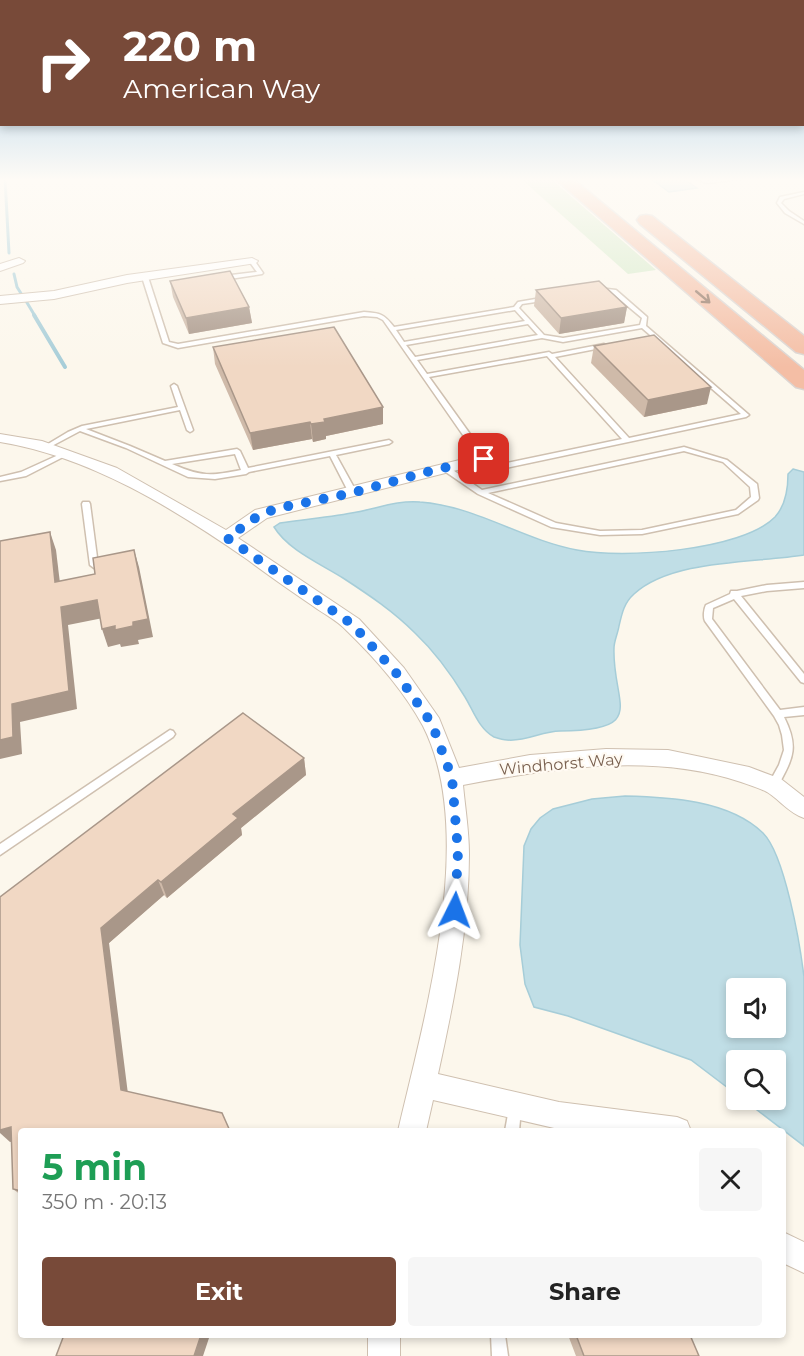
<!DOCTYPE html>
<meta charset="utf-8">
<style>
body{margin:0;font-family:Montserrat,sans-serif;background:#f6f6f6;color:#222;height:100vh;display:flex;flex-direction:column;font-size:22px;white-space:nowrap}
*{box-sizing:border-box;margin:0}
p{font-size:20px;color:#767676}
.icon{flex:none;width:33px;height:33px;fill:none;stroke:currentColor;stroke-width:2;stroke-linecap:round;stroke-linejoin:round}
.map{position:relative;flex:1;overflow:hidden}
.drawer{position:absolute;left:18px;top:1128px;width:768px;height:210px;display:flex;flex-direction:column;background:#fff;border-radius:6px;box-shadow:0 3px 9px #0003}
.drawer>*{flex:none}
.hud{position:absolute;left:0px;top:0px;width:804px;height:126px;box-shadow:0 3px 9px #0003;background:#784a39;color:#fff;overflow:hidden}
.buttons{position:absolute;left:726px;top:978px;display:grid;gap:12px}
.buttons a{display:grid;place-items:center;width:60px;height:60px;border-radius:6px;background:#fff;box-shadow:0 3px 9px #0003;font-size:30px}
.pin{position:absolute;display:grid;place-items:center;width:51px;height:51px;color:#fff;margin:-26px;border-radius:12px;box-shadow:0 3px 9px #0006}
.me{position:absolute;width:66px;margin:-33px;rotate:3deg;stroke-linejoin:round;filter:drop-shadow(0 0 4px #0008)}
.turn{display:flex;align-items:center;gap:21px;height:126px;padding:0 24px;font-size:27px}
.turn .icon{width:78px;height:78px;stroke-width:2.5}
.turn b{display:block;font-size:42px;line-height:51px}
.round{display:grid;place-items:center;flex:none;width:63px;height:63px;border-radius:6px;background:#f6f6f6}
.summary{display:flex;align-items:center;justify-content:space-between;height:102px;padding:0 24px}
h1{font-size:36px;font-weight:700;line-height:45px;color:#1e9e55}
.cta{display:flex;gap:12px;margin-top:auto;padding:12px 24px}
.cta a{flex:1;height:69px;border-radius:6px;background:#784a39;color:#fff;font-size:24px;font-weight:700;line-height:69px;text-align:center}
.cta a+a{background:#f6f6f6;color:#222}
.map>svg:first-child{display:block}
.green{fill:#d5eac9}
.water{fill:#c0dee6;stroke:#a6cdd8;stroke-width:1.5;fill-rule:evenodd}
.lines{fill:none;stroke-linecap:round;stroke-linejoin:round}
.stream-far1{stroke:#a6cdd8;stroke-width:3}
.stream{stroke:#a6cdd8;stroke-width:4}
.lane-casing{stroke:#cfc0b0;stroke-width:3}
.street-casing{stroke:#cfc0b0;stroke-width:2}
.highway-casing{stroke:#dcd5d1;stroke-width:3}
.lane{fill:#fff;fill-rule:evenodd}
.street{fill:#fff;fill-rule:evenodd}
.highway{fill:#f4bea5;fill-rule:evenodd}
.wall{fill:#cfbaa9}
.shaded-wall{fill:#a99789}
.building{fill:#f1d8c4;stroke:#a99789;stroke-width:1.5}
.oneway{stroke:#91725f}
.route{stroke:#1a73e8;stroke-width:10;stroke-dasharray:0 18}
.labels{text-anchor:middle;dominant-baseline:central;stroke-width:4.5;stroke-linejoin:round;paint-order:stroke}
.street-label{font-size:16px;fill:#785f4e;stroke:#fffaf2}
</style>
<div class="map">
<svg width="804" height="1356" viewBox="0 0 804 1356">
<rect width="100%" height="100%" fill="#fcf7ec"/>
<path class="green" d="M520,178H550L656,270L628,274Z"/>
<g class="water">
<path d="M650,178H682L697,188L669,192Z"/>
<path d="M793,469L804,472V555C755,563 672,559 634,594C624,603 622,613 619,626C618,633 614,641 614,648C612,704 650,730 560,731C542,731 526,742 507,740C504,740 497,738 494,737C479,729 473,710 465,697C451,674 434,651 415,633C393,611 369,595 343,578C321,564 288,550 274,527L280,523C306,519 332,517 357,512C378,508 399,500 420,502C476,506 523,540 577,550C622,559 742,551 775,517C785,506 788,488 788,474Z"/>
<path d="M625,796C669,797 729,800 763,833C785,855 800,944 804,977C804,994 804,1013 804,1031C804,1070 804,1108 804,1146L744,1100H776V1060H736V1094L691,1060L568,1016L534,1007L525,984L520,945L524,846L531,829L540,818L553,809L592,799ZM776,988V1028H736V988Z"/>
</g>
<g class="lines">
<g class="stream-far1">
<path d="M5,178L9,253"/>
<path d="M14,274L17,287L22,295"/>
<path d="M26,301L35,316"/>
</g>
<path class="stream" d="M34,315L65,367"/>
<g class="lane-casing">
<g id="lane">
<path d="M694,178H699L707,181L749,178L707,183Z"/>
<path d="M804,192V194L784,199L781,203L789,211L804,221V224L785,213L777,203L780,197Z"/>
<path d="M252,259L254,260L263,273L262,274L223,280L220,278L223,276L257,272L249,261Z"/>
<path d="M145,275L148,277L169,342L178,344L364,312C380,313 384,314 394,327L514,307L518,302L547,297L550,299L549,300L522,304L519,308L544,335L563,338L640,325L642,318L612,293L599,292L596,290L599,288L616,290L647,317L646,326L749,415L746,417L491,471H488L383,320L377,317L364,316L178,348L163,343L142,277ZM515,310L525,321L404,342L396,330ZM528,324L538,335L415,357L406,345ZM642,328L741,414L629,438L555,357L606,347V345L604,344L552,354L549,352L427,374L417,360L542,338L563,342ZM547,356L622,439L493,466L429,377Z"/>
<path d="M174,384L177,386L193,430L192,431L190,432L187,430L180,410L86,429L130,446L165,461L237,449L240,451L248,468L389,440L392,442L389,444L336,455L357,493L353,495L349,493L330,456L249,472L246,474L215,479L188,477L126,448L80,431L48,448L46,449L43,447L68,432L82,426L178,407L171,386ZM235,454L241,470C211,476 202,477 172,464Z"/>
<path d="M684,447L727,460L757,484L759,498L758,500L738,514L642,534L600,535L551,527L478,494L440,468L444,466H447L482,490ZM684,451L723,462L750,487L751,497L736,510L642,530L600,531L556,523L488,493Z"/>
<path d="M65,452L68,454L67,455L26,476L0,481V477L21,472Z"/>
<path d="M83,502H89L90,504L98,565L94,568L90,565L82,504Z"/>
<path d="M804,582V588L767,591L741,596L804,674V683L801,682L734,599L713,608L712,619L780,710L804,707V715L784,717C800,749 792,759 777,788L773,789L769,788L768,785L779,765L784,750L782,735L779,725L774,716L705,621C703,617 704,609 706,605L730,594L731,591H737L767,585Z"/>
<path d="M170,730L173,731L175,734L173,737L0,855V844Z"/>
<path d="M515,1102L520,1103L521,1108L519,1131H505L510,1103Z"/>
<path d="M491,1335H505L508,1356H492Z"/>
</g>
</g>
<g class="street-casing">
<g id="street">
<path d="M19,258L25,261L23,263L0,271V264Z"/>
<path d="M252,258L258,261L256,263L127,283L54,299L0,304V296L54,291L127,275Z"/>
<path d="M0,434L42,441L117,468L226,530L255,510L484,454L489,456L492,459L489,462L267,518L238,538L359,619L404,668L439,718L459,768L530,755L606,749L668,750L749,767L781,779L804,797V818C789,813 780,800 767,792C759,788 749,785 741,782C651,752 554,768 463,785C465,807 469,831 469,854C469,928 454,1001 438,1074L559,1102L677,1117L687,1121L691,1131H567L433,1100L426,1131H398C424,1019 478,834 423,726C404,691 375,658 347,631C338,621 324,614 313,606C291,591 269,576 248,560C173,508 91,457 0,442Z"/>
<path d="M783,1232L804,1242V1273L783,1263Z"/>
<rect x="368" y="1335" width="32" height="21"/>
</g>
</g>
<g class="highway-casing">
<g id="highway">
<path d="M554,178H572L804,370V389L796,387Z"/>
<path d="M646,215L652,216L804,336V354L796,352L640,224L637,220L640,216Z"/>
</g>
</g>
<use href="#lane" class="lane"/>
<use href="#street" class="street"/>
<use href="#highway" class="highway"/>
</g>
<g class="wall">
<path d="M170,281L249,307L252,323L189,334L173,297Z"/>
<path d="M536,290L627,307L624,323L559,334L534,306Z"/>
<path d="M594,346L707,404L644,417L591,363Z"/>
<path d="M213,347L383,424L326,436V439L313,442L312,439L253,450L215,364Z"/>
<path d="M304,758L306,775L241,828L242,835L167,898L164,895L109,943L21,1131V1195L13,1189L12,1141L10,1142L0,897Z"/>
<path d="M568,1335H691H690L699,1356H576Z"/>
</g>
<g class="shaded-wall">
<path d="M249,307L252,323L189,334L186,318Z"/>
<path d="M627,307L624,323L559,334L561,318Z"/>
<path d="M711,387L707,404L644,417L648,400Z"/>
<path d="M383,407V424L326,436V439L313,442L311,424L324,419Z"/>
<path d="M310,422L312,439L253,450L250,433Z"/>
<path d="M50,532L56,550L62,600L55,582Z"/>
<path d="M134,550L139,567L153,637L138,640L139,644L121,647L120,644L108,647L102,629L133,622Z"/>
<path d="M97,600L103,618L68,625L77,709L20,722L22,754L0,759V740L12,704L61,607Z"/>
<path d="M304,758L306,775L241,828L242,835L167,898L161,882L233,814Z"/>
<path d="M158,880L164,895L109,943L129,1102L121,1090L101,928Z"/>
<path d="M11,1127L21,1139L10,1142L0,1133V1130Z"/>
<path d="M201,1335H210L203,1356H194Z"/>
</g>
<g class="building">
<path d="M230,271L249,307L186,318L170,281Z"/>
<path d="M599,281L627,307L561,318L536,290Z"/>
<path d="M334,327L383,407L324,419L325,422L311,424L310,422L250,433L213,347Z"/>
<path d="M654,335L711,387L648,400L594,346Z"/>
<path d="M50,532L55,582L95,574L93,558L134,550L148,619L133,622V626L115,630V626L102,629L97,600L61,607L69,691L12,704L13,737L0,740V541Z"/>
<path d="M243,713L304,758L233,814L238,818L161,882L158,880L101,928L121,1090L222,1113L230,1131H21V1191L13,1189L11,1127L0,1130V897Z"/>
<path d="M64,1335H201L194,1356H56Z"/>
<path d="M576,1335H690L699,1356H584Z"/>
</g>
<defs><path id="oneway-shaft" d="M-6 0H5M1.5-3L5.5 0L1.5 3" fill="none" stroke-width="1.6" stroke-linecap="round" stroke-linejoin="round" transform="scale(1.5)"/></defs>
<use class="oneway" href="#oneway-shaft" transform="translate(703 297) rotate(40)"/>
<linearGradient id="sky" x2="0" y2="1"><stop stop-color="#98c5e7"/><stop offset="0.49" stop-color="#fefbf6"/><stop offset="1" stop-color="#fefbf6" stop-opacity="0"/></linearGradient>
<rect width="804" height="367" fill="url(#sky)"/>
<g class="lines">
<path class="route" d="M455,910L458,852L452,778L432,724L397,674L352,624L227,538L261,514L279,508L352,493L434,470L484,459"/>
</g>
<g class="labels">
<g class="street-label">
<text transform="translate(561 764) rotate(-5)">Windhorst Way</text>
</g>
</g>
</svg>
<div class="buttons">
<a><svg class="icon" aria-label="sound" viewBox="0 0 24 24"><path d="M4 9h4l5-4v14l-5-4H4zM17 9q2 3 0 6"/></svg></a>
<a><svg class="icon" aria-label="search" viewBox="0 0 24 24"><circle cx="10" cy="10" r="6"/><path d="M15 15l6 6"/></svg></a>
</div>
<div class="pin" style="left:484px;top:459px;background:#d93025"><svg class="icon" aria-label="arrive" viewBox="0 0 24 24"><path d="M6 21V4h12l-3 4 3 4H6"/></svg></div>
<svg class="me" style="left:455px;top:910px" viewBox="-20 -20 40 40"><path d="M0-17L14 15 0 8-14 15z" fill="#1a73e8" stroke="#fff" stroke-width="4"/></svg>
<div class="hud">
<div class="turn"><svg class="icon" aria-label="right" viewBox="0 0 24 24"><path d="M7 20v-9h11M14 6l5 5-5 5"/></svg><div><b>220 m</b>American Way</div></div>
</div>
<section class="drawer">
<div class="summary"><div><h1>5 min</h1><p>350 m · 20:13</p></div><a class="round"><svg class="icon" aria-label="close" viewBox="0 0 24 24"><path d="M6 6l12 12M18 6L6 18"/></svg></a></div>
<div class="cta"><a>Exit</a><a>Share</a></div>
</section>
</div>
